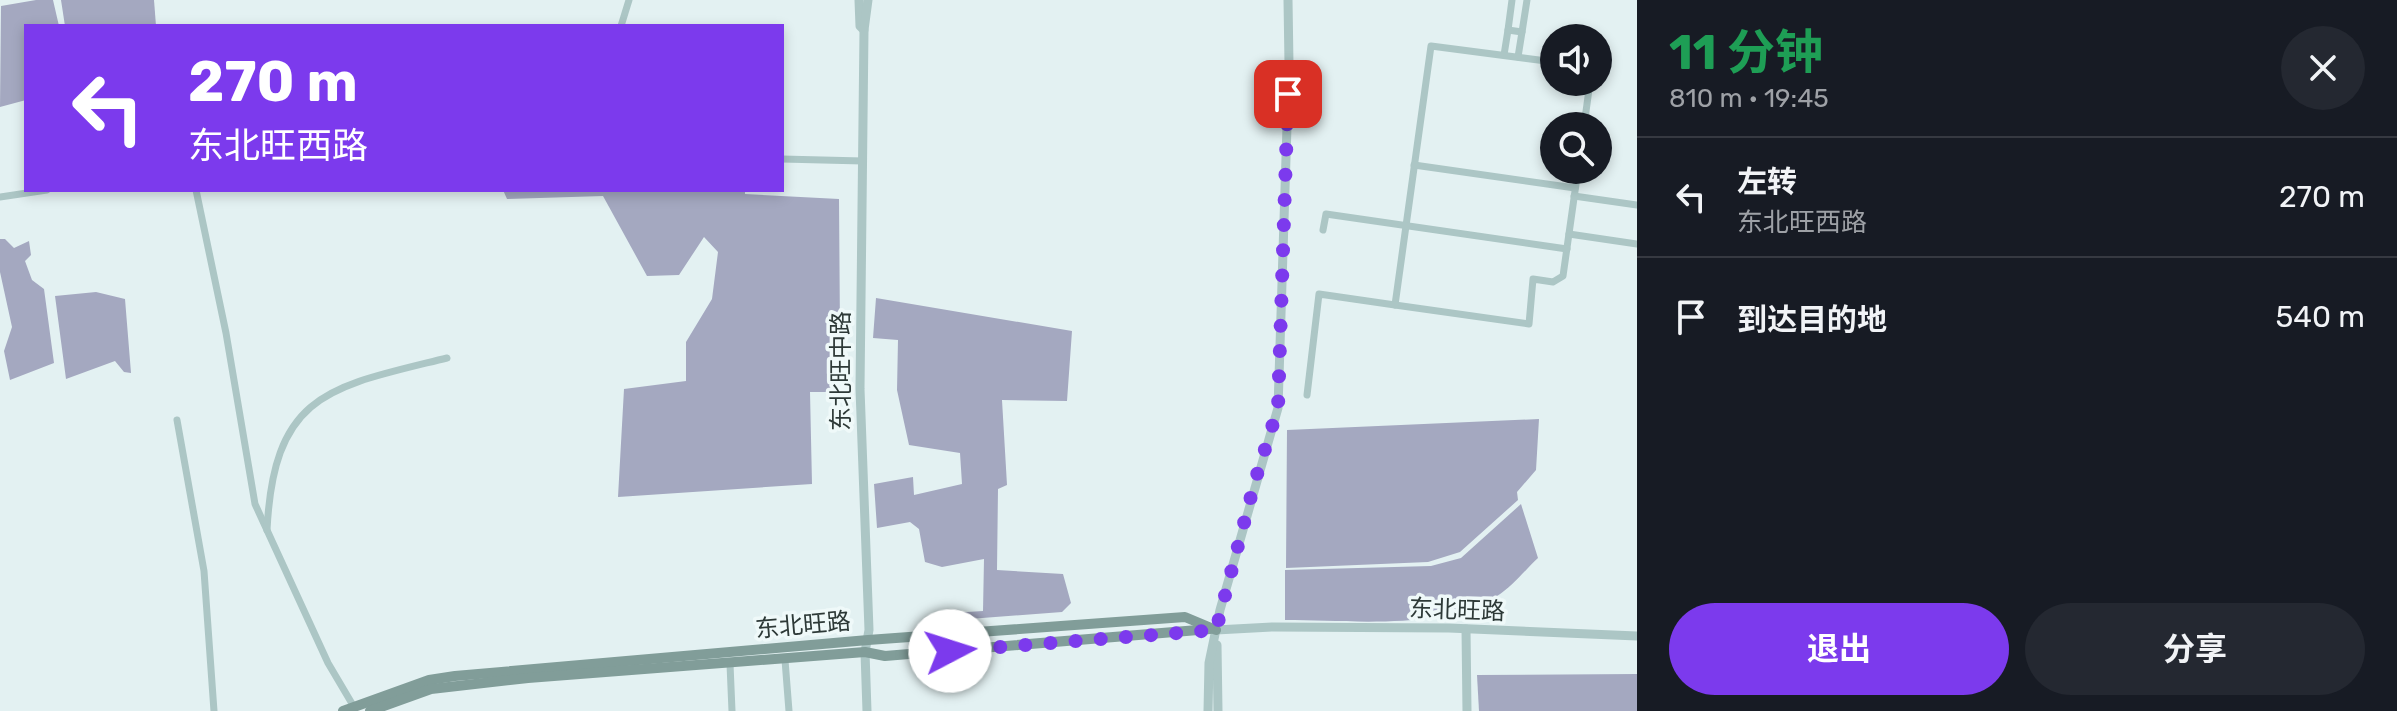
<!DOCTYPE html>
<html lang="zh">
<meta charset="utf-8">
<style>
body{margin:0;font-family:Rubik,"Noto Sans SC",sans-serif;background:#242831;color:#f1f3f6;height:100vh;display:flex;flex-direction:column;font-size:30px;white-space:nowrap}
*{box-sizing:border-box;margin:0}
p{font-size:26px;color:#9ea1a6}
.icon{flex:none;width:44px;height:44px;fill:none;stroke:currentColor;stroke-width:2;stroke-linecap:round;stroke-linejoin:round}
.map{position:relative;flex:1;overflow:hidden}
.details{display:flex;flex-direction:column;background:#171b24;width:760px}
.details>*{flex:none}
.banner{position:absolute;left:24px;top:24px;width:760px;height:168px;border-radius:0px;box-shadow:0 4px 12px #0003;background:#7c3aed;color:#fff;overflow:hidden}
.buttons{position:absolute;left:1540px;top:24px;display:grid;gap:16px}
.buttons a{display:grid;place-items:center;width:72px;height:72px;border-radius:50%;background:#171b24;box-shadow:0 4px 12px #0003;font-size:40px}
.pin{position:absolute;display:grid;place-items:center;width:68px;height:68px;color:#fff;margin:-34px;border-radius:16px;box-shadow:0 4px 12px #0006}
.me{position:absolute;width:88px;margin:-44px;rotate:85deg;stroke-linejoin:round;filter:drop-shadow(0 0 6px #0008)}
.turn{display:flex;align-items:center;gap:28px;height:168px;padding:0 32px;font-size:36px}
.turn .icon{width:104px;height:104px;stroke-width:2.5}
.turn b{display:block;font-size:56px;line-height:68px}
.round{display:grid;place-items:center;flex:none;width:84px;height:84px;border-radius:42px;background:#242831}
.head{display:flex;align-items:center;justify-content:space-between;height:136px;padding:0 32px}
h1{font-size:48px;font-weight:700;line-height:60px;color:#1e9e55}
.cta{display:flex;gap:16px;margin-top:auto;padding:16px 32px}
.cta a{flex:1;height:92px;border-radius:48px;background:#7c3aed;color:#fff;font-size:32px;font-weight:700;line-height:92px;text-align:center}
.cta a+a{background:#242831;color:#f1f3f6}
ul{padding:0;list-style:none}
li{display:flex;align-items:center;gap:24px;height:120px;padding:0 32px;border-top:2px solid #363941}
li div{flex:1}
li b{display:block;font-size:30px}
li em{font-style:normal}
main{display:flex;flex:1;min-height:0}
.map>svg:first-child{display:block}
.green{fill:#a4a8c0}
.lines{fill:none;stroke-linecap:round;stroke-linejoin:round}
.minor{stroke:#acc6c5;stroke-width:7}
.tertiary{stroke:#acc6c5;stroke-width:9}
.secondary{stroke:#819d99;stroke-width:10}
.route{stroke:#7c3aed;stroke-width:14;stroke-dasharray:0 25.2}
.labels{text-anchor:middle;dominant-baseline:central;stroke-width:7;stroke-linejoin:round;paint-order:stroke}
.street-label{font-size:24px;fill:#2d3937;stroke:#eff9f9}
</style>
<main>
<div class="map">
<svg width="1637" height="711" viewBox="0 0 1637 711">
<rect width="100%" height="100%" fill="#e3f1f2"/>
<g class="green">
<path d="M36,0H53L59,26H26V100L0,107L1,6Z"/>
<path d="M61,0H154L156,26H65Z"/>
<path d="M503,190H745V194L839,199L840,332L833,392H810L812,484L618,497L624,389L686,381V342L712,299L718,252L704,237L679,275L647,276L603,196L507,199Z"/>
<path d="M0,239H5L14,248L29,241L31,255L25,261L32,280L44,289L54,363L10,380L4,351L12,327L0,272Z"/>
<path d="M96,292L125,299L131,373L124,372L115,361L66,379L55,296Z"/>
<path d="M876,298L1072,331L1067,401L1002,400L1007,485L998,489L997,570L1063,574L1071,603L1062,612L930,622L935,614L983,611L984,559L942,567L925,562L919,529L910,522L877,528L874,484L913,477L914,495L962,484L960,453L909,445L897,390L898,340L873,338Z"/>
<path d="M1539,419L1536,470L1517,492L1518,500L1460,552L1428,562L1286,568L1287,430Z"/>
<path d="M1521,504L1538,558C1525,570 1512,587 1497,596C1439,631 1351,620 1285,620V570L1431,566L1461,558Z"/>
<path d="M1637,674V711H1479L1477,675Z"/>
</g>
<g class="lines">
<g class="minor">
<path d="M1512,0L1508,30L1522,32L1527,0"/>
<path d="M621,26L629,0"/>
<path d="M1504,55L1508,30"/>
<path d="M1518,57L1522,32"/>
<path d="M1554,62L1431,46L1395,305L1529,324L1533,279L1553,282L1563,276L1578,170"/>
<path d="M1584,126L1590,82"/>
<path d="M782,159L863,161"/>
<path d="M1414,165L1575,188"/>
<path d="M196,190L226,333L255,504L328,663L354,707"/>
<path d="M1574,196L1637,205"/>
<path d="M0,197L47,190"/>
<path d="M1323,230L1326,214L1567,249"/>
<path d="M1569,234L1637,244"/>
<path d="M1307,395L1319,294L1395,305"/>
<path d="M177,420L204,571L214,711"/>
<path d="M267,530C274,392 330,387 447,358"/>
<path d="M785,660L789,711"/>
<path d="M730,664L732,711"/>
</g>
<g class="tertiary">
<path d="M859,0L860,26L864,30"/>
<path d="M1466,629L1467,711"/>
<path d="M1216,630L1272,627L1449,628L1637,636"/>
<path d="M1217,645L1218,711"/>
<path d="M867,711L865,652L869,630L860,389L864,30L868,0"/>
<path d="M1208,711L1209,663L1220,610L1278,408L1289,64L1288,0"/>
</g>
<g class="secondary">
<path d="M343,711L429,680L455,676L868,640L1185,617L1216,630"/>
<path d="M370,711L431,689L528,678L865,652L885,656L1210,629"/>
</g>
</g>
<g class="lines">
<path class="route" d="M950,651L1216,630L1255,481L1278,408L1288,94"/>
</g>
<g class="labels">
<g class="street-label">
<text transform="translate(841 371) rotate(-90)">东北旺中路</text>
<text transform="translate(1457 610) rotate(2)">东北旺路</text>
<text transform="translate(803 625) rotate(-5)">东北旺路</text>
</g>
</g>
</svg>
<div class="buttons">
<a><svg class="icon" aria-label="sound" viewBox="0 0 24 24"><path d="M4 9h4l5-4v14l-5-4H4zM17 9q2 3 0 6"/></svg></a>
<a><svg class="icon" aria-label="search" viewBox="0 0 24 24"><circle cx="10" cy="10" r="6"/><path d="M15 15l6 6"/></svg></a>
</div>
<div class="pin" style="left:1288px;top:94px;background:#d93025"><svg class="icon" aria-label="arrive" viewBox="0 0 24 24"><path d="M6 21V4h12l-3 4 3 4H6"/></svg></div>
<svg class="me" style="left:950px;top:651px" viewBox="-20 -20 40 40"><circle r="19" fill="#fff"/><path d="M0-13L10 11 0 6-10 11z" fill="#7c3aed"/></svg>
<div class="banner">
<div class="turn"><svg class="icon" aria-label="left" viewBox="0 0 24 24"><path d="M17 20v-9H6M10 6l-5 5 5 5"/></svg><div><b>270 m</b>东北旺西路</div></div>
</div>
</div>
<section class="details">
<div class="head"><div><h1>11 分钟</h1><p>810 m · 19:45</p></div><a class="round"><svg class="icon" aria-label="close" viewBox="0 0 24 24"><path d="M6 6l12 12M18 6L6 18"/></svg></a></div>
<ul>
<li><svg class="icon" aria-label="left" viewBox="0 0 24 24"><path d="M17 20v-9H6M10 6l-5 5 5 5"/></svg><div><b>左转</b><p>东北旺西路</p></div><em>270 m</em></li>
<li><svg class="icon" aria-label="arrive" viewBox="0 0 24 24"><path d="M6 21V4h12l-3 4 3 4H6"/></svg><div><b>到达目的地</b></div><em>540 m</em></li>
</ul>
<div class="cta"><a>退出</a><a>分享</a></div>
</section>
</main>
